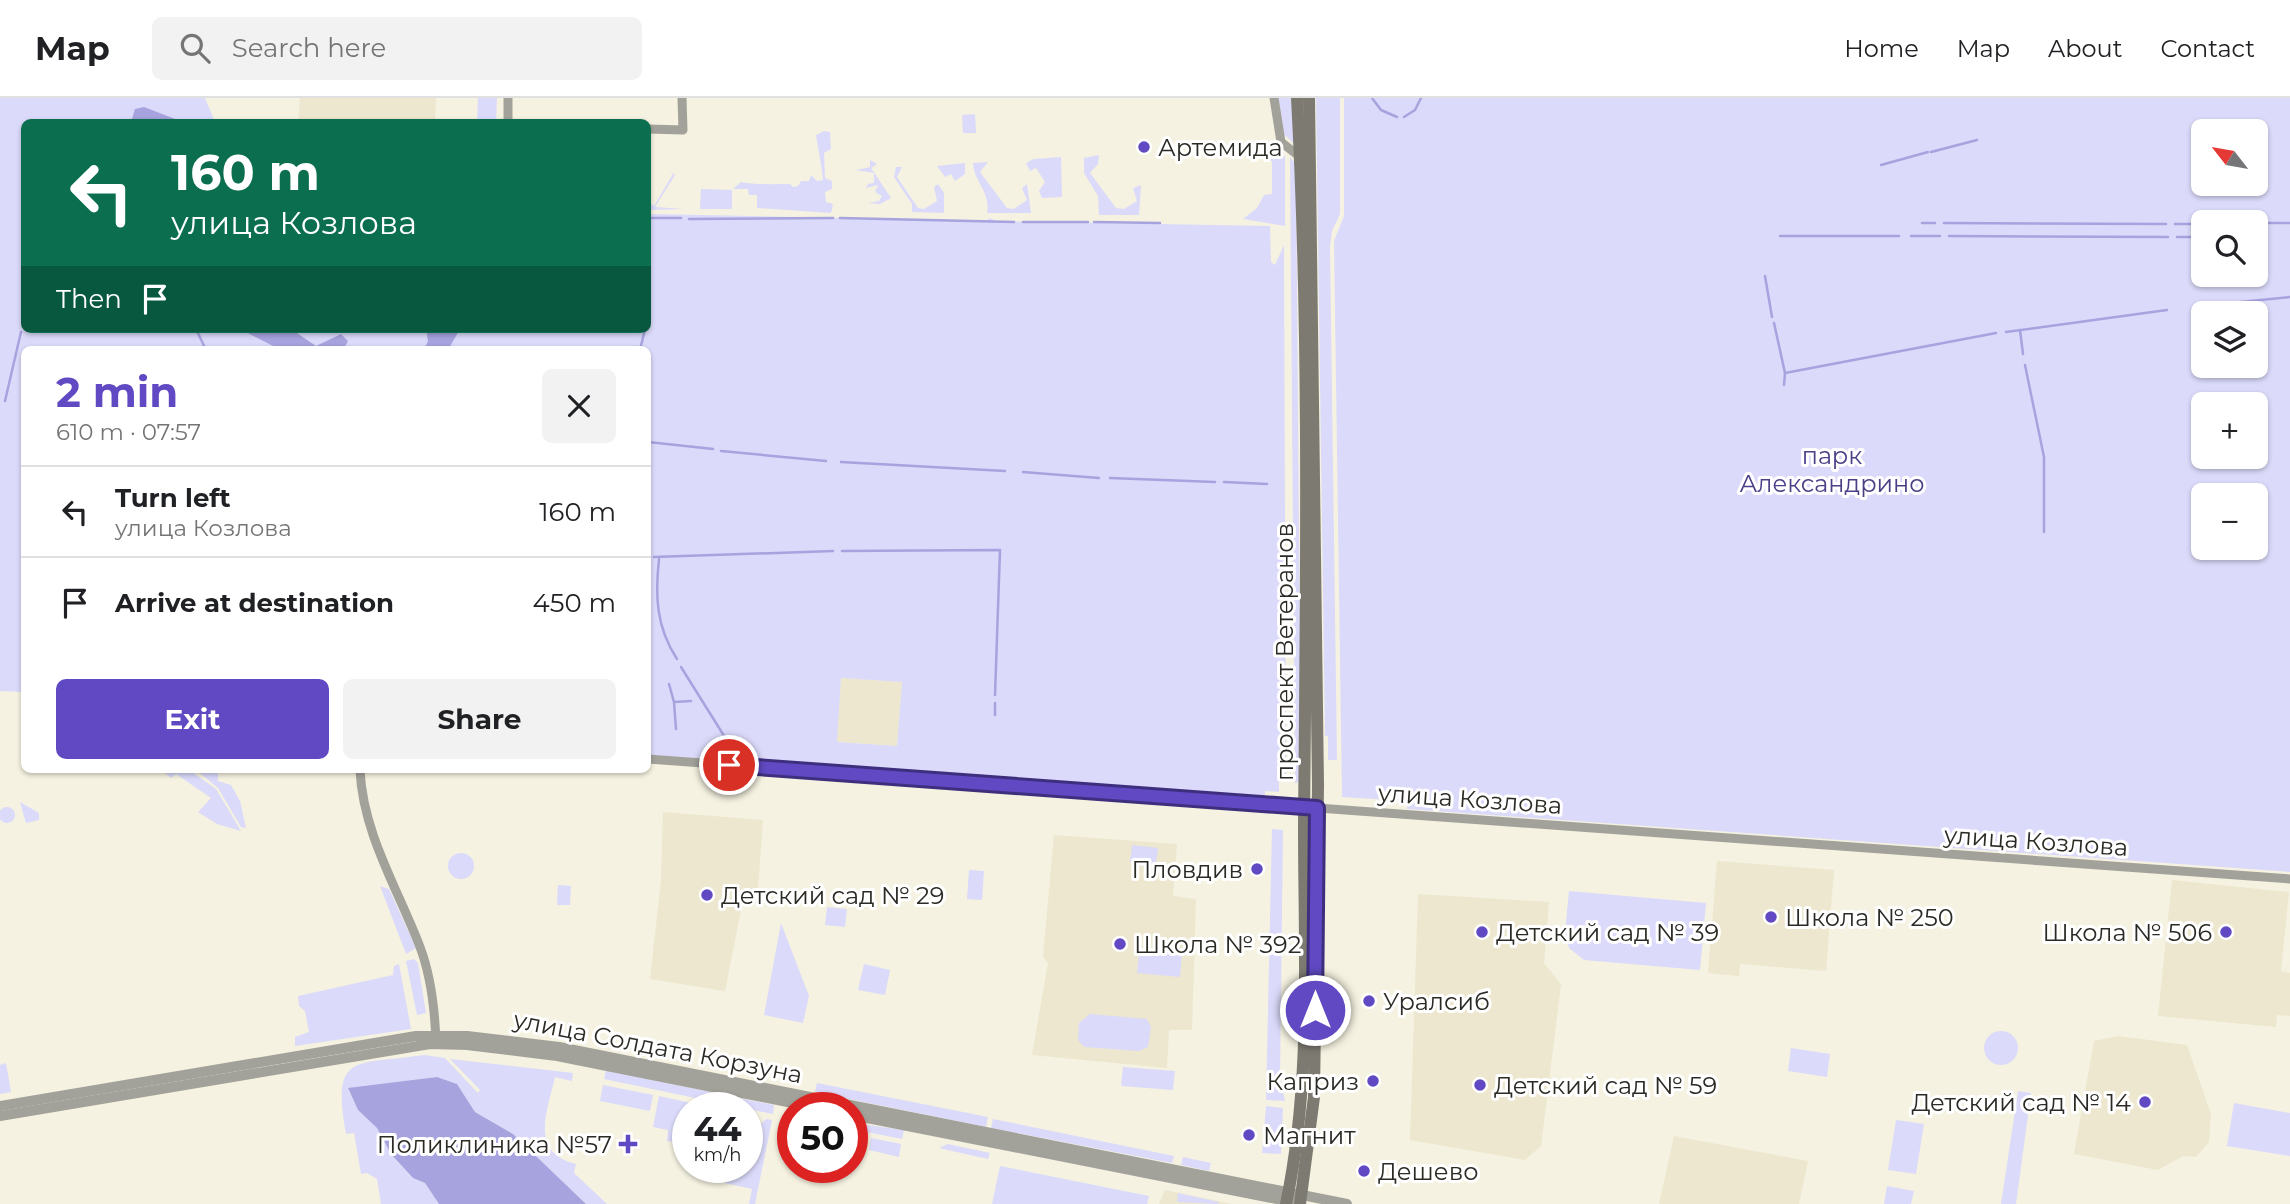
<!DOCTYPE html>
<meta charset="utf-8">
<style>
body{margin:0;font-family:Montserrat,sans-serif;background:#f2f2f2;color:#202124;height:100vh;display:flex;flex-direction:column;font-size:26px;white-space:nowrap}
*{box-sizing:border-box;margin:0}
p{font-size:23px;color:#757577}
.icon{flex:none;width:38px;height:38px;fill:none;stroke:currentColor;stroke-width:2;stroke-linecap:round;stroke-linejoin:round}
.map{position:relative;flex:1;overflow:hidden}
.side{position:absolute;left:21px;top:248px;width:630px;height:427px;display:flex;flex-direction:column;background:#fff;border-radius:10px;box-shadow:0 2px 5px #0004}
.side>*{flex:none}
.banner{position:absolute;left:21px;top:21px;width:630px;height:214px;border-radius:10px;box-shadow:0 2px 5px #0004;background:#0b6e4f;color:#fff;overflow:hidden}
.needle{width:46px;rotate:301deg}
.fabs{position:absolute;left:2191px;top:21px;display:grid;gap:14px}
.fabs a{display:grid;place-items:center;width:77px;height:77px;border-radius:10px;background:#fff;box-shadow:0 2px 5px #0004;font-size:35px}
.speed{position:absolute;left:672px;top:994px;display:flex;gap:14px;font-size:35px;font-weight:700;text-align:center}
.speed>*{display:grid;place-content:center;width:91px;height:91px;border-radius:50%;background:#fff;box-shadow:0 2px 5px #0004;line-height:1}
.speed small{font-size:18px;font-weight:400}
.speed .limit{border:10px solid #d22;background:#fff;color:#111}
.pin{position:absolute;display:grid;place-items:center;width:60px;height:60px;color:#fff;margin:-30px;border:4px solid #fff;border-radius:50%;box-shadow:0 2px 7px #0007}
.me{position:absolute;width:77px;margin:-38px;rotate:0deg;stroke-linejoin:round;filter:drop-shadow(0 0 5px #0008)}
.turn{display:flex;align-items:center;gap:24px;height:147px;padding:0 35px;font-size:32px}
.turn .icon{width:91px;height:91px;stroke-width:2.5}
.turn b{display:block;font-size:49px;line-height:60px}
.then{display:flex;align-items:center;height:66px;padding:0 35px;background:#0003;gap:14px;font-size:26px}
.round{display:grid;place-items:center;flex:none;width:74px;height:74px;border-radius:10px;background:#f2f2f2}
.overview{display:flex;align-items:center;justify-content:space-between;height:119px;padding:0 35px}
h1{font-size:42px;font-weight:700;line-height:52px;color:#6049c2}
.primary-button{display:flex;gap:14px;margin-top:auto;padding:14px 35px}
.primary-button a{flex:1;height:80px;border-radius:10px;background:#6049c2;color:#fff;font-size:28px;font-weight:700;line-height:80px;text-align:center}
.primary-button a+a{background:#f2f2f2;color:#202124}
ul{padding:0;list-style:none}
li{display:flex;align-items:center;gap:21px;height:91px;padding:0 35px;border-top:2px solid #e0e0e0}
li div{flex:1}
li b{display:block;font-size:26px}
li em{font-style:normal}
header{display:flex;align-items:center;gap:42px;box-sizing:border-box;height:98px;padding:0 35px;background:#fff;border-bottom:2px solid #e0e0e0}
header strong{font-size:33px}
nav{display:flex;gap:38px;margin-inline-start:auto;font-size:24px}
.search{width:490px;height:63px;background:#f2f2f2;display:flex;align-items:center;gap:18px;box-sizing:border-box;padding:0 24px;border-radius:10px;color:#757577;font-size:26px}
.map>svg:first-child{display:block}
.built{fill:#ece7ce}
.green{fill:#dbdafa;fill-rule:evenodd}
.water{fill:#a6a3de}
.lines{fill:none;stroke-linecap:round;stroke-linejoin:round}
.stream{stroke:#a6a3de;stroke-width:2.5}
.minor{stroke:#a3a29a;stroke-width:9}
.tertiary{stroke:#a3a29a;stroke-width:10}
.secondary{stroke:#7d7b71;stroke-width:12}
.route-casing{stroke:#3e2f7e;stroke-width:18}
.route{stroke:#6049c2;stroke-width:12}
.poi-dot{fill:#6049c2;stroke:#fff;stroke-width:2.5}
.labels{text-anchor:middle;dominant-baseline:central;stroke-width:6;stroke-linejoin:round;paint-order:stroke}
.poi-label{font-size:24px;fill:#2b2a24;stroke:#fff;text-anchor:start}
.park-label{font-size:24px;fill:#4a4087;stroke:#fff}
.street-label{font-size:24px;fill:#2b2a24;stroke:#fff}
</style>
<header>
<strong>Map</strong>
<div class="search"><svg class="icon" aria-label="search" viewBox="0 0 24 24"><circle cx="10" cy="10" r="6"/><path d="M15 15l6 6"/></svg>Search here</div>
<nav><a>Home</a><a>Map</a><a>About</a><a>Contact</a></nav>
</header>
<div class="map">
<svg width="2290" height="1106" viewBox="0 0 2290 1106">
<rect width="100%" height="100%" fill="#f5f2e1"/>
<g class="built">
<path d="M300,0H436L435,24H298Z"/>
<path d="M841,580L902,584L897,648L836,644Z"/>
<path d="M663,714L763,722L757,805L742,807L725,893L650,881L661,782Z"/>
<path d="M1054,737L1177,746L1173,798L1196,801L1192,932H1169L1167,970L1032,957L1048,865L1043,859Z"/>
<path d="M1717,763L1834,772L1826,873L1740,866L1739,878L1708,875Z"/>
<path d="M2172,782L2289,794L2281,873L2290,875V918L2277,917L2276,929L2158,918Z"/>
<path d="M1418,796L1549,804L1544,865L1561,886L1541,1048L1525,1062L1410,1042Z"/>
<path d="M2118,938L2187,947L2211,1016L2209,1044L2196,1059L2183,1058L2158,1072L2074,1056L2094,943Z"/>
<path d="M1674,1038L1808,1063L1799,1106H1659Z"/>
<path d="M1165,1092L1232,1106H1159Z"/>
</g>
<g class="green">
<path d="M0,0H205L215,24H24V231H648V117L652,116L986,123L990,120L995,123L1270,128L1271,164L1275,167L1284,147L1286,680L1279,682V694L1265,693V702L648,657V252H24V594L0,593ZM841,580L902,584L897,648L837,644Z"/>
<path d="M478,0H497L496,24H477Z"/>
<path d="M1278,0H1292L1294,46L1283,35Z"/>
<path d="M1316,0H1340V116L1332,133L1330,149L1337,662H1328V638H1325Z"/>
<path d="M1344,0H2290V774L1407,711V703L1342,699L1334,143L1344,118ZM2256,33V86H2203V33ZM2203,124H2256V177H2203ZM2203,215H2256V268H2203ZM2256,306V359H2203V306ZM2256,397V450H2203V397Z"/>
<path d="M975,16L976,35H963L962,17Z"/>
<path d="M824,33L830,34L831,51L824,55L825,80L832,83V91L825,94L826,104L833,106L831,115L757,110V97H749L748,91H733L741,84C755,87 772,86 790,86L793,89L798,88L801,83H809L811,77L817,83L823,82C822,68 818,51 816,37Z"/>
<path d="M1274,56L1285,58V128L1243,121L1257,110L1264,97L1272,96V63H1266Z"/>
<path d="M1099,57L1098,66L1090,75L1116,110L1124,111L1137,103L1133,90L1141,87L1139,117H1099L1098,98L1084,75V60Z"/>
<path d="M1061,59L1062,99L1042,100L1039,93L1045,84L1036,70L1030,73L1026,65L1034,61Z"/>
<path d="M1290,59L1296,67L1301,684L1295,685Z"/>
<path d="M870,62L877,66L871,70L891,100L880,106L868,105L879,103L882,98L875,94L878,87L866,90L868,86L874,85V75L856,72L870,69Z"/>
<path d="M988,64L980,74L1007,110L1014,111L1027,102L1022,90L1027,86L1031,115H987C991,94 974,84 973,65Z"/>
<path d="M965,65V76L955,83L951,76L945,79L937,68Z"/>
<path d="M896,69H902L897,79L918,110L924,111L937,103L934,89L938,86L944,95V115L912,114V106L894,79Z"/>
<path d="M668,71L675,77L655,109L684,111L648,112V104L654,108L673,76Z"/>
<path d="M701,91L732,92V111H700Z"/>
<path d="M161,672H189L216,691L241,733L217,726L198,714L211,700L176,676L171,680Z"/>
<path d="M196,672H218V683L231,687L240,703L246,730L241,729L218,690Z"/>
<path d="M20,704L39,715V722L26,725Z"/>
<circle cx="7" cy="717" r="8"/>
<path d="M1272,731L1283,732L1280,979L1285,1003L1266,1002Z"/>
<path d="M1132,747L1158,750L1156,767L1130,764Z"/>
<circle cx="461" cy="768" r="13"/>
<path d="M969,772L984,773L982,802L967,801Z"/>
<path d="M558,787L571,788L570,807H557Z"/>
<path d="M380,788L389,791L416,850L406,856Z"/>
<path d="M1569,793L1706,805L1700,872L1584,862L1569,850L1565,834Z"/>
<path d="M827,809L847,811L845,829L825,827Z"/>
<path d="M781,825L809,898L803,925L764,917Z"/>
<path d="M1139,852L1182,855L1180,879L1137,875Z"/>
<path d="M414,861L418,865L426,915L417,917L406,863Z"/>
<path d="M399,866L411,931L295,948V939L309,934L305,913L299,908L298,898L393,877L394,868Z"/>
<path d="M864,866L890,872L885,897L858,892Z"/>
<path d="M1090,916L1147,921L1151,929L1148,949L1139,953L1084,949L1078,942L1079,925Z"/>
<circle cx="2001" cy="950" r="17"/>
<path d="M1791,950L1830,956L1827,979L1788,973Z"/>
<path d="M424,957L445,960L478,995L480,992L450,961L573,975L572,983L555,979C547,1015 529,1054 576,1066L574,1075L607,1106H586L513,1036L475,1014L457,986L437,979L348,991L358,1012L377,1030L391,1056L413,1080L425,1085L439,1106H381L377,1081L367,1075L361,1076L354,1035L346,1036C331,954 355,967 424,957Z"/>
<path d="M6,965L11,994L0,996V967Z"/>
<path d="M1123,969L1175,973L1173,992L1121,988Z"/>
<path d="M606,972L774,1007L773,1016L604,981Z"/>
<path d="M817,985L988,1019L986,1029L815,994Z"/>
<path d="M603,987L653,997L650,1013L600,1003Z"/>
<path d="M2018,993L2031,995L2016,1106H2001Z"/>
<path d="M659,998L691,1005V1010H688V1047L667,1043L668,1032L653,1029Z"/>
<path d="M2234,1005L2290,1015V1058L2227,1048Z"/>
<path d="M1266,1008L1283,1010L1281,1056L1262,1055Z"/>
<path d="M766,1021L772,1022L755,1106H749L752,1091L725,1085L727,1069H747V1039Z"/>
<path d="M993,1021L1174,1058L1172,1065L991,1030Z"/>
<path d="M1896,1022L1924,1026L1916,1076L1888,1072Z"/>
<path d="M852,1025L904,1032L902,1041L852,1031Z"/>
<path d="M871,1040L901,1046L899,1059L869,1052Z"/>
<path d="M948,1046L990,1055L988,1061L939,1050Z"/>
<path d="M1183,1059L1211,1065L1209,1073L1181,1067Z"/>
<path d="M1000,1068L1149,1098L1147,1106H992Z"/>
<path d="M1887,1088L1914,1093L1911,1106H1884Z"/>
<path d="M1178,1095L1219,1104L1218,1106L1177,1104Z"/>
</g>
<g class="water">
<path d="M144,9L183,24H131L135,11Z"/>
<path d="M240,231H291L316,248L341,236L348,243L343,252H281Z"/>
<path d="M426,231H460L448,252H424L428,243Z"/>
<path d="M437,979L457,986L475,1014L513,1036L586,1106H439L425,1085L413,1080L391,1056L377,1030L358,1012L348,990Z"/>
</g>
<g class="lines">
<g class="stream">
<path d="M1372,0L1381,12L1397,19"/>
<path d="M1404,19L1415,12L1421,0"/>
<path d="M1931,54L1977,42"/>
<path d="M1881,67L1928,54"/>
<path d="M648,120H681"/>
<path d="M840,120L1014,124"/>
<path d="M689,121L833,120"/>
<path d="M1023,124H1088"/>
<path d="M1094,124L1160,125"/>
<path d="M1922,125H1935"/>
<path d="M1944,125L2166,126"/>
<path d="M2256,125H2290"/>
<path d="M2175,126H2203"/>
<path d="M1780,138H1899"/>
<path d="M1911,138H1940"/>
<path d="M1949,138L2168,139"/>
<path d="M2177,139H2203"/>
<path d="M1765,178L1772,219"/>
<path d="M2211,207L2290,199"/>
<path d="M1774,225L1785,275L1784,287"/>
<path d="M196,231L206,252"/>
<path d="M2020,232L2023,256"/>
<path d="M2006,234L2167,212"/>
<path d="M640,252L645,231"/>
<path d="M2025,267L2044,359V434"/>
<path d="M1785,275L1996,235"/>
<path d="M5,303L21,234"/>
<path d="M648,344L713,351"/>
<path d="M721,353L826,363"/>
<path d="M841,364L1005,373"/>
<path d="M1023,374L1099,380"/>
<path d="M1110,380L1215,384"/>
<path d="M1224,384L1267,386"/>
<path d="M842,453L1000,452L995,597"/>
<path d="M654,459L833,453"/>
<path d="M659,461C655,498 656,529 677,561"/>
<path d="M681,569L726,641"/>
<path d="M669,586L674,604"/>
<path d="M995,617V605"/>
<path d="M676,631L674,604L691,603"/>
</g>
<g class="minor">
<path d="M508,0V24"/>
<path d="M1274,0L1281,44L1300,59"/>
<path d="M648,31L683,32L682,0"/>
<path d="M648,661L2290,781"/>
<path d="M360,672C363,736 398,791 420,849C431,878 435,914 436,945"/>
</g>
<g class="tertiary">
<path d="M0,1008L416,938H467L559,949L1347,1106"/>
<path d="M852,1017L1292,1104"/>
<path d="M0,1018L430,946L467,947L557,958L817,1010"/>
</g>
<g class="secondary">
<path d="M1286,1106C1312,983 1304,854 1304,729C1306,488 1310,240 1297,0"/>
<path d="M1300,1106L1314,999L1318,687L1309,0"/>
</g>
</g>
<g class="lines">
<g class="route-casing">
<path id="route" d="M729,667L1317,710L1315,912"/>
</g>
<use href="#route" class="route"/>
</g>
<g class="poi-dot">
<circle cx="1144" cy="49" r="7"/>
<circle cx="1257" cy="771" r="7"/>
<circle cx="707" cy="797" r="7"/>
<circle cx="1771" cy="819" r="7"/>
<circle cx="1482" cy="834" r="7"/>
<circle cx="2226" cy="834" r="7"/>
<circle cx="1120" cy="846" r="7"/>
<circle cx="1369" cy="903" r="7"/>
<circle cx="1373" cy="983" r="7"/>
<circle cx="1480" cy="987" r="7"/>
<circle cx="2145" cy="1004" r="7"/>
<circle cx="1249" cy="1037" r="7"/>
<path d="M624.5 1035.5h7v7h7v7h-7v7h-7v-7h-7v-7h7z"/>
<circle cx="1364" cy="1073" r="7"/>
</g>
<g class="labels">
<g class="poi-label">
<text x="1158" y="49">Артемида</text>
<text x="1243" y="771" text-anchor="end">Пловдив</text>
<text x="721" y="797">Детский сад № 29</text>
<text x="1785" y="819">Школа № 250</text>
<text x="1496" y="834">Детский сад № 39</text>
<text x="2212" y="834" text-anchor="end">Школа № 506</text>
<text x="1134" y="846">Школа № 392</text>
<text x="1383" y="903">Уралсиб</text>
<text x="1359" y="983" text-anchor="end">Каприз</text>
<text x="1494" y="987">Детский сад № 59</text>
<text x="2131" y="1004" text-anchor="end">Детский сад № 14</text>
<text x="1263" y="1037">Магнит</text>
<text x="612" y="1046" text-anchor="end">Поликлиника №57</text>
<text x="1378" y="1073">Дешево</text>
</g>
<g class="park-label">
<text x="1832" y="357">парк<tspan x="1832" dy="28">Александрино</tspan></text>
</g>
<g class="street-label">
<text transform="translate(1284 554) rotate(-90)">проспект Ветеранов</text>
<text transform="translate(1470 701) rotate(4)">улица Козлова</text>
<text transform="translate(2036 743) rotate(4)">улица Козлова</text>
<text transform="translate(658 949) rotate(11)">улица Солдата Корзуна</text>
</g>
</g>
</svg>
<div class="fabs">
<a><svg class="needle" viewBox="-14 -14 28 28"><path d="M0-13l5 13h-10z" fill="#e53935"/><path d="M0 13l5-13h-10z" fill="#757577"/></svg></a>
<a><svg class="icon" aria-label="search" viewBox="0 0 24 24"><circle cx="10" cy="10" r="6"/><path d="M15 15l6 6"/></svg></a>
<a><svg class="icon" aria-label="layers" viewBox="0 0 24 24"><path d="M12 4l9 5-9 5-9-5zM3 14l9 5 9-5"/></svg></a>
<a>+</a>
<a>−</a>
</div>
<div class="speed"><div>44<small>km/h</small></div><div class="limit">50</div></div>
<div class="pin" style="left:729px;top:667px;background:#d93025"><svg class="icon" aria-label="arrive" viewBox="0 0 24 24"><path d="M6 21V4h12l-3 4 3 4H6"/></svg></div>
<svg class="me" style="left:1315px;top:912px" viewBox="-20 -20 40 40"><circle r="17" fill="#6049c2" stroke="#fff" stroke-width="3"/><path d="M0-11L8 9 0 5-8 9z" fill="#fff"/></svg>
<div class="banner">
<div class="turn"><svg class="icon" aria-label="left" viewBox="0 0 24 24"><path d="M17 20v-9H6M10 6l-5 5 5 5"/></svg><div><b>160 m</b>улица Козлова</div></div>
<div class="then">Then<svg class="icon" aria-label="arrive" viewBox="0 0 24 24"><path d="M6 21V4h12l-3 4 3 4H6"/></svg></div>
</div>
<section class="side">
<div class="overview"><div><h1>2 min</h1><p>610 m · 07:57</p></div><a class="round"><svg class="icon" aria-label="close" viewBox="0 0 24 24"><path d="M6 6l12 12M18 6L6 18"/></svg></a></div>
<ul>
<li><svg class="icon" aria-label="left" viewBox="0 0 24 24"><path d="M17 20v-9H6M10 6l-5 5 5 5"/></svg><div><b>Turn left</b><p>улица Козлова</p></div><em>160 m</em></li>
<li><svg class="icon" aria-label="arrive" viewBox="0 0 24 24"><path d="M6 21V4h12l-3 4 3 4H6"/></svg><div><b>Arrive at destination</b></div><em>450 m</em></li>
</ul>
<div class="primary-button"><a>Exit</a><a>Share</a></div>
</section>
</div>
